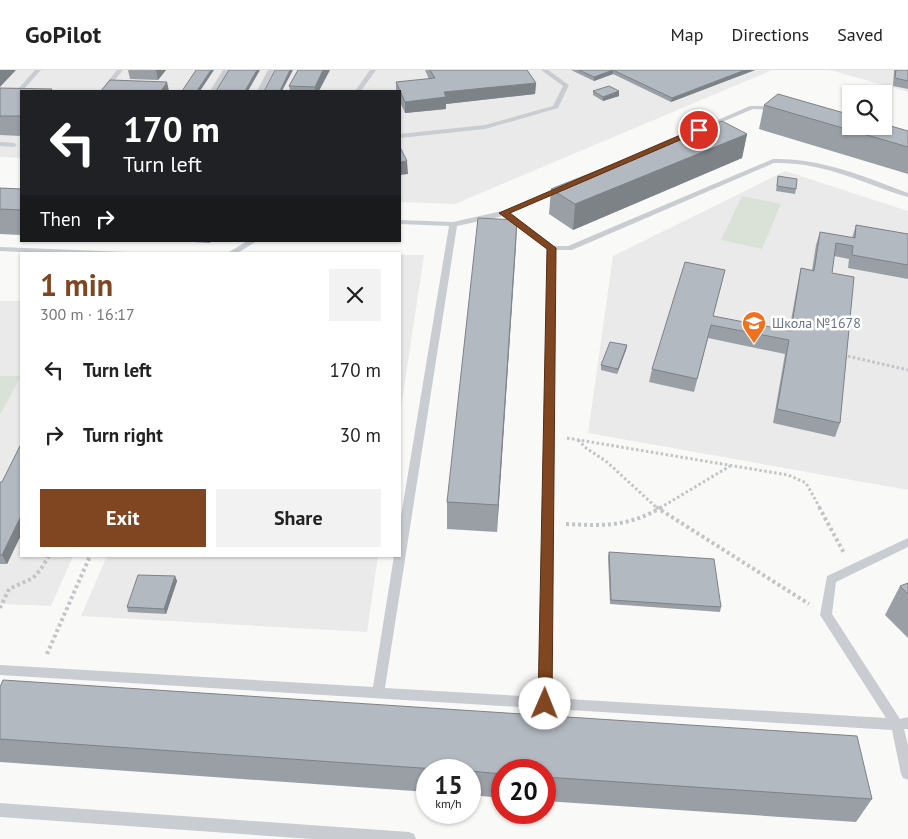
<!DOCTYPE html>
<meta charset="utf-8">
<style>
body{margin:0;font-family:"PT Sans",sans-serif;background:#f2f2f2;color:#222;height:100vh;display:flex;flex-direction:column;font-size:19px;white-space:nowrap}
*{box-sizing:border-box;margin:0}
p{font-size:16px;color:#767676}
.icon{flex:none;width:28px;height:28px;fill:none;stroke:currentColor;stroke-width:2;stroke-linecap:round;stroke-linejoin:round}
.map{position:relative;flex:1;overflow:hidden}
.drawer{position:absolute;left:20px;top:182px;width:381px;height:305px;display:flex;flex-direction:column;background:#fff;border-radius:0px;box-shadow:0 1px 4px #0004}
.drawer>*{flex:none}
.guide{position:absolute;left:20px;top:20px;width:381px;height:152px;border-radius:0px;box-shadow:0 1px 4px #0004;background:#202124;color:#fff;overflow:hidden}
.controls{position:absolute;left:842px;top:15px;display:grid;gap:10px}
.controls a{display:grid;place-items:center;width:50px;height:50px;border-radius:0px;background:#fff;box-shadow:0 1px 4px #0004;font-size:25px}
.speed{position:absolute;left:416px;top:689px;display:flex;gap:10px;font-size:25px;font-weight:700;text-align:center}
.speed>*{display:grid;place-content:center;width:65px;height:65px;border-radius:50%;background:#fff;box-shadow:0 1px 4px #0004;line-height:1}
.speed small{font-size:12px;font-weight:400}
.speed .limit{border:8px solid #d22;background:#fff;color:#111}
.pin{position:absolute;display:grid;place-items:center;width:42px;height:42px;color:#fff;margin:-21px;border:2px solid #fff;border-radius:50%;box-shadow:0 1px 5px #0007}
.me{position:absolute;width:55px;margin:-28px;rotate:1deg;stroke-linejoin:round;filter:drop-shadow(0 0 4px #0008)}
.turn{display:flex;align-items:center;gap:18px;height:105px;padding:0 20px;font-size:22px}
.turn .icon{width:65px;height:65px;stroke-width:2.5}
.turn b{display:block;font-size:35px;line-height:42px}
.then{display:flex;align-items:center;height:48px;padding:0 20px;background:#0003;gap:10px;font-size:19px}
.round{display:grid;place-items:center;flex:none;width:52px;height:52px;border-radius:0px;background:#f2f2f2}
.head{display:flex;align-items:center;justify-content:space-between;height:85px;padding:0 20px}
h1{font-size:30px;font-weight:800;line-height:38px;color:#804621}
.cta{display:flex;gap:10px;margin-top:auto;padding:10px 20px}
.cta a{flex:1;height:58px;border-radius:0px;background:#804621;color:#fff;font-size:20px;font-weight:800;line-height:58px;text-align:center}
.cta a+a{background:#f2f2f2;color:#222}
ul{padding:0;list-style:none}
li{display:flex;align-items:center;gap:15px;height:65px;padding:0 20px}
li div{flex:1}
li b{display:block;font-size:19px}
li em{font-style:normal}
header{display:flex;align-items:center;gap:30px;box-sizing:border-box;height:70px;padding:0 25px;background:#fff;border-bottom:1px solid #e0e0e0}
header strong{font-size:24px}
nav{display:flex;gap:28px;margin-inline-start:auto;font-size:18px}
.map>svg:first-child{display:block}
.built{fill:#eaeaea}
.green{fill:#dae2d8}
.lines{fill:none;stroke-linecap:round;stroke-linejoin:round}
.path-far1{stroke:#c2c4c7;stroke-width:3;stroke-dasharray:2.5 2.5;stroke-linecap:butt}
.path{stroke:#c2c4c7;stroke-width:4;stroke-dasharray:3 3;stroke-linecap:butt}
.lane{fill:#c9ccd1;fill-rule:evenodd}
.wall{fill:#9a9fa6}
.shaded-wall{fill:#7d8287}
.building{fill:#b3b9c1;stroke:#7d8287}
.route{fill:#804621;stroke:#532e15}
.labels{text-anchor:middle;dominant-baseline:central;stroke-width:5;stroke-linejoin:round;paint-order:stroke}
.poi-label{font-size:14px;fill:#66758b;stroke:#fff;text-anchor:start}
</style>
<header>
<strong>GoPilot</strong>
<nav><a>Map</a><a>Directions</a><a>Saved</a></nav>
</header>
<div class="map">
<svg width="908" height="769" viewBox="0 0 908 769">
<rect width="100%" height="100%" fill="#f9faf7"/>
<g class="built">
<path d="M0,0H772L455,134L400,132V21H21V88L0,87Z"/>
<path d="M830,0H908V22Z"/>
<path d="M785,101L908,141V420L588,363L613,186Z"/>
<path d="M400,185H424L400,345Z"/>
<path d="M0,231H21V486H73L51,536L0,534Z"/>
<path d="M107,486H378L367,562L81,546Z"/>
</g>
<g class="green">
<path d="M742,126L781,134L762,179L721,170Z"/>
<path d="M0,306H21L0,345Z"/>
</g>
<g class="lines">
<g class="path-far1">
<path d="M843,285L908,300"/>
<path d="M567,368L788,405L806,413L820,438"/>
<path d="M578,370L586,378L607,392L657,438"/>
<path d="M660,438L730,396"/>
</g>
<g class="path">
<path d="M656,437L809,534"/>
<path d="M819,437L844,483"/>
<path d="M566,454C603,456 628,457 662,437"/>
<path d="M0,538L9,519L33,508L41,499L49,486"/>
<path d="M47,584L90,486"/>
</g>
<g class="lane">
<path d="M35,0H41L17,27H21V31L10,30V28Z"/>
<path d="M117,0H123L106,21H100Z"/>
<path d="M223,0H229L216,21H210Z"/>
<path d="M268,0H274L263,21H257Z"/>
<path d="M370,0H376L361,21H355Z"/>
<path d="M541,0H548L569,15L558,38L485,59L400,68V64L485,55L553,36L563,16Z"/>
<path d="M750,36H778L781,38L778,40L753,39L656,80L651,79Z"/>
<path d="M0,72L14,73L17,75L14,77L0,76Z"/>
<path d="M773,89C821,88 863,106 908,123V127C860,113 827,92 774,93L572,180H556L551,628L886,648L820,545L827,506L908,468V477L836,512L832,544L900,649L908,647V659H904L908,675V710L903,708L901,704L892,660L0,605V595L373,617L394,486H400V452L449,156L400,154V150L453,152L502,141L562,116H565V120L509,143L554,176H568ZM503,146L548,179L539,627L385,618L457,156Z"/>
<path d="M247,171H257L236,184H226Z"/>
<path d="M0,177L126,182L130,184H60L0,181Z"/>
<path d="M0,733L409,762L414,764L416,769H312L0,747Z"/>
</g>
</g>
<g class="wall">
<path d="M128,0H166L158,10L130,9Z"/>
<path d="M298,0L319,21H290L289,16Z"/>
<path d="M425,0H527L536,13L535,24L446,34V39L405,43L400,32V21H396V12L429,9Z"/>
<path d="M571,0H755L671,32L613,4L594,11Z"/>
<path d="M894,0H908V19L893,16Z"/>
<path d="M0,18L52,19L53,21H21V66L0,65Z"/>
<path d="M593,21L619,26L603,31L593,25Z"/>
<path d="M764,35L908,61V104L759,59Z"/>
<path d="M747,64L742,88L573,160L549,144L551,119Z"/>
<path d="M778,106L796,119L795,124L776,121Z"/>
<path d="M0,118L21,119V165L0,164Z"/>
<path d="M517,150L497,462L447,459V432Z"/>
<path d="M856,155L908,164V209L848,198L849,189L834,186L832,203L840,353L835,367L773,353L785,284L708,268L694,322L649,312L652,299L722,213L713,246L789,261L798,212L801,198L812,200L816,175L820,162L852,168Z"/>
<path d="M179,171H211L210,173Z"/>
<path d="M627,275L626,280L617,304L601,300V295Z"/>
<path d="M21,374V465L7,494H0V412H2Z"/>
<path d="M609,482L721,537L720,542L610,534L608,487Z"/>
<path d="M175,506L177,511L166,544L128,542L127,537Z"/>
<path d="M908,513V568L885,545L900,516Z"/>
<path d="M0,617L872,729L856,752L545,731V700H502V728L470,725V700H428V722L0,692Z"/>
</g>
<g class="shaded-wall">
<path d="M0,0H16L0,17Z"/>
<path d="M156,0H166L158,10Z"/>
<path d="M211,0H214L200,21H197Z"/>
<path d="M257,0H260L248,21H245Z"/>
<path d="M290,0H293L282,21H280Z"/>
<path d="M323,0H330L319,21H315V17Z"/>
<path d="M613,0V4L594,11V7Z"/>
<path d="M745,0H755L671,32L672,28Z"/>
<path d="M167,12L169,21H161Z"/>
<path d="M536,13L535,24L446,34V39L405,43V32L444,22Z"/>
<path d="M619,21V26L603,31V27Z"/>
<path d="M747,64L742,88L573,160L575,134Z"/>
<path d="M407,91L408,104L400,105V92Z"/>
<path d="M517,150L516,176L497,462L498,435Z"/>
<path d="M627,275L626,280L617,304L618,299Z"/>
<path d="M21,446V465L7,494L2,485Z"/>
<path d="M175,506L177,511L166,544L164,539Z"/>
</g>
<g class="building">
<path d="M196,0H211L197,21H182Z"/>
<path d="M229,0H257L245,21H216Z"/>
<path d="M275,0H290L280,21H264Z"/>
<path d="M298,0H323L315,17L289,16Z"/>
<path d="M430,0H527L536,13L444,22L446,27L405,32L396,12L435,8Z"/>
<path d="M579,0H745L672,28L613,0L594,7Z"/>
<path d="M896,0H908V11L895,8Z"/>
<path d="M110,10L167,12L161,21H101Z"/>
<path d="M609,16L619,21L603,27L593,21Z"/>
<path d="M0,18L52,19L50,21H21V46H0Z"/>
<path d="M778,24L851,45V56H884V54L908,61V77L764,35Z"/>
<path d="M722,51L747,64L575,134L551,119Z"/>
<path d="M400,77L407,91L400,92Z"/>
<path d="M778,106L797,109L796,119L777,116Z"/>
<path d="M0,118L21,119V140L0,139Z"/>
<path d="M478,148L517,150L498,435L447,432Z"/>
<path d="M856,155L908,164V195L852,185L853,176L836,173L832,203L854,207L840,353L777,339L789,270L711,255L697,309L652,299L685,192L725,200L713,246L791,261L801,198L814,201L820,162L855,168Z"/>
<path d="M610,272L627,275L618,299L601,295Z"/>
<path d="M21,374V446L2,485H0V412H2Z"/>
<path d="M609,482L714,489L721,537L611,530Z"/>
<path d="M138,505L175,506L164,539L127,537Z"/>
<path d="M908,513V524L900,516Z"/>
<path d="M3,610L857,666L872,729L545,707V700H502V704L470,701V700H450L0,669V617Z"/>
</g>
<path class="route" d="M699,57L702,60L701,61L510,143L556,178L552,634L550,638L545,640L540,638L538,634L547,179L499,143Z"/>
<defs>
<g id="school-pin" transform="scale(1.25)"><path d="M0 17L-7.5 6A9.5 9.5 0 1 1 7.5 6Z" fill="#f2711f" stroke="#fff"/><path d="M0-5L7-2L0 1L-7-2ZM-4 1L0 2.5L4 1V4Q0 6-4 4Z" fill="#fff"/></g>
</defs>
<g fill-rule="evenodd">
<use href="#school-pin" x="754" y="253"/>
</g>
<g class="labels">
<g class="poi-label">
<text x="772" y="253">Школа №1678</text>
</g>
</g>
</svg>
<div class="controls">
<a><svg class="icon" aria-label="search" viewBox="0 0 24 24"><circle cx="10" cy="10" r="6"/><path d="M15 15l6 6"/></svg></a>
</div>
<div class="speed"><div>15<small>km/h</small></div><div class="limit">20</div></div>
<div class="pin" style="left:699px;top:60px;background:#d93025"><svg class="icon" aria-label="arrive" viewBox="0 0 24 24"><path d="M6 21V4h12l-3 4 3 4H6"/></svg></div>
<svg class="me" style="left:545px;top:634px" viewBox="-20 -20 40 40"><circle r="19" fill="#fff"/><path d="M0-13L10 11 0 6-10 11z" fill="#804621"/></svg>
<div class="guide">
<div class="turn"><svg class="icon" aria-label="left" viewBox="0 0 24 24"><path d="M17 20v-9H6M10 6l-5 5 5 5"/></svg><div><b>170 m</b>Turn left</div></div>
<div class="then">Then<svg class="icon" aria-label="right" viewBox="0 0 24 24"><path d="M7 20v-9h11M14 6l5 5-5 5"/></svg></div>
</div>
<section class="drawer">
<div class="head"><div><h1>1 min</h1><p>300 m · 16:17</p></div><a class="round"><svg class="icon" aria-label="close" viewBox="0 0 24 24"><path d="M6 6l12 12M18 6L6 18"/></svg></a></div>
<ul>
<li><svg class="icon" aria-label="left" viewBox="0 0 24 24"><path d="M17 20v-9H6M10 6l-5 5 5 5"/></svg><div><b>Turn left</b></div><em>170 m</em></li>
<li><svg class="icon" aria-label="right" viewBox="0 0 24 24"><path d="M7 20v-9h11M14 6l5 5-5 5"/></svg><div><b>Turn right</b></div><em>30 m</em></li>
</ul>
<div class="cta"><a>Exit</a><a>Share</a></div>
</section>
</div>
